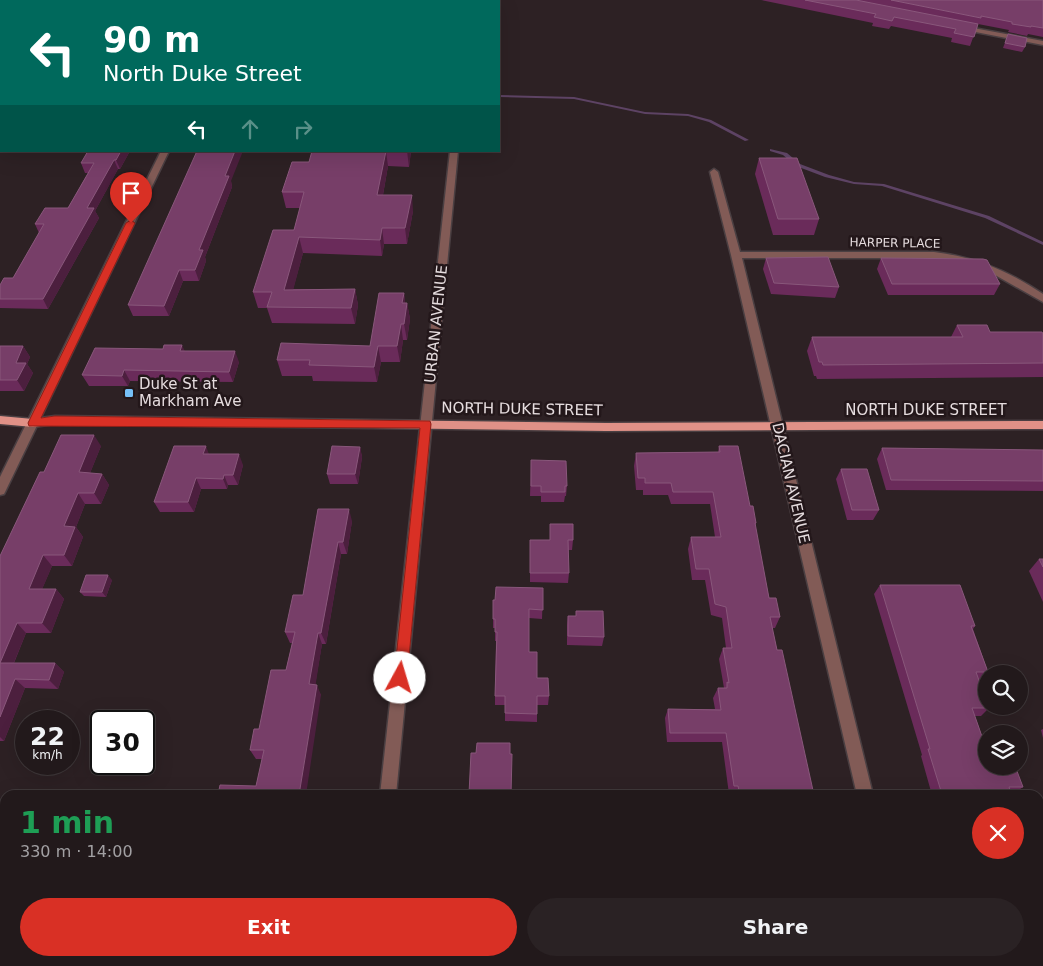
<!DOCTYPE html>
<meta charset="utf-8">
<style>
body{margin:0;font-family:"DejaVu Sans",sans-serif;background:#2a2224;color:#f1f3f6;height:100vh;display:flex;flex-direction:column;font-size:19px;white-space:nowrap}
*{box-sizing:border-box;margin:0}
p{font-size:16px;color:#a2a0a3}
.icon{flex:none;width:28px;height:28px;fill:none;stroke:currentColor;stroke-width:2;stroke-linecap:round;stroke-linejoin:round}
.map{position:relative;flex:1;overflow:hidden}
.side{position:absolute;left:0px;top:790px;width:1044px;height:176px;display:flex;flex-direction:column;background:#22191b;border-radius:15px 15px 0 0;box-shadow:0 5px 20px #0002,0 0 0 1px #3f383a}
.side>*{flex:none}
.top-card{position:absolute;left:0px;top:0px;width:500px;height:152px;box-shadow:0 5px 20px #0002,0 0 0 1px #3f383a;background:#00695c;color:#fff;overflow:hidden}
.buttons{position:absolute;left:978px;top:665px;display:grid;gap:10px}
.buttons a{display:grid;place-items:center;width:50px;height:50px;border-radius:50%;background:#22191b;box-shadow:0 5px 20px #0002,0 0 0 1px #3f383a;font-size:25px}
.speed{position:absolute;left:15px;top:710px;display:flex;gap:10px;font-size:25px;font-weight:700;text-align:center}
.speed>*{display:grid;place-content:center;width:65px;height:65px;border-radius:50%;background:#22191b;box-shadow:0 5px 20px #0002,0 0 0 1px #3f383a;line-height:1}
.speed small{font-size:12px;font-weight:400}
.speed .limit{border:2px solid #111;border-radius:8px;background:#fff;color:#111}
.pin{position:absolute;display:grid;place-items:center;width:42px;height:42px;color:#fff;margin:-51px -21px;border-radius:50% 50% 50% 0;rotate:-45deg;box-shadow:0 0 5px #0007}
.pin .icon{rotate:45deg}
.me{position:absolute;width:55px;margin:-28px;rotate:6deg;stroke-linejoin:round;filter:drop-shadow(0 0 4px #0008)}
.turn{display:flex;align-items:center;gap:18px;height:105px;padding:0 20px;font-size:22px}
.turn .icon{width:65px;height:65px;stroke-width:2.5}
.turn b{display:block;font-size:35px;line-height:42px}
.lanes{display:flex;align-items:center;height:48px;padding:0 20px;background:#0003;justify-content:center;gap:25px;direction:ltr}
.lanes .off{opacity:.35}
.round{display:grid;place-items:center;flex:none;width:52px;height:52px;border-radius:26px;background:#2a2224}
.head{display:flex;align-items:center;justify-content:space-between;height:85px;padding:0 20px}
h1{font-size:30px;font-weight:600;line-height:38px;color:#1e9e55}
.action{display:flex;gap:10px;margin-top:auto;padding:10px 20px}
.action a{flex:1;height:58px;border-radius:30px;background:#d93025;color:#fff;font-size:20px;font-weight:600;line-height:58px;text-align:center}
.action a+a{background:#2a2224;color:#f1f3f6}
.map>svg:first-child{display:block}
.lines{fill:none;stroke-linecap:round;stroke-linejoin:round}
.stream{fill:#5d4364;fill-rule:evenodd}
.minor-casing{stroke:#4a3f42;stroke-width:3}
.major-casing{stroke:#4a3f42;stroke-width:3}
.minor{fill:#825b56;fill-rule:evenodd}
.major{fill:#e09187;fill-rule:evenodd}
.wall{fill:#6a2b5a}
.shaded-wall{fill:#4c1f3e}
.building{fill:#773e68;stroke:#89577b}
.route{fill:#d93025;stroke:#8d1f18}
.poi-dot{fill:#76c0f7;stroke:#23171a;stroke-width:2}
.labels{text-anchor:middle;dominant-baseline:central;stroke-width:5;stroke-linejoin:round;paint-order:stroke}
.far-street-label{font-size:12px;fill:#e5dcde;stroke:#23171a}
.street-label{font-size:15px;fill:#e5dcde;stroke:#23171a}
.poi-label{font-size:15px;fill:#e5dcde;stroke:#23171a;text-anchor:start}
</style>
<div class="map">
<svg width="1043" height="966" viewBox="0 0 1043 966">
<rect width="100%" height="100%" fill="#2d2124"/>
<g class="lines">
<g class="stream">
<path d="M499,95L574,97L645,112L688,114L711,120L749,140L745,141L709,122L688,116L645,114L574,99L499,97Z"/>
<path d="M770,149L787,153L800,164L829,175L854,182L884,184L989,216L1043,242V245L985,218L882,186L854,184L825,177L796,166L783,155L770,151Z"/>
</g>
<g class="minor-casing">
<g id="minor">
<rect x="235" y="0" width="6" height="1"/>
<path d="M957,25L1043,41V45L960,29H957Z"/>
<path d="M161,151H169L6,490L4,494L0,495V477Z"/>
<path d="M450,151H458L396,795H380Z"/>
<path d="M714,169L718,172L740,252H934C975,257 1009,271 1043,294V302L988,271L964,263L934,258H742L873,795H857L731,255L710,172Z"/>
<path d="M363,961H381L380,966H362Z"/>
<path d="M896,961H914L915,966H897Z"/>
</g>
</g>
<g class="major-casing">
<path id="major" d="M0,416L33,419L55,416L606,423L1043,421V429L606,431L55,424L33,427L0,424Z"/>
</g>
<use href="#minor" class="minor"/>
<use href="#major" class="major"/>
</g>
<g class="wall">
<path d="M761,0H1043V37L1028,34L1027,36L1008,32L1009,30L978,24L970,46L951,42L952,38L891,26L889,29L872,26L873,23Z"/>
<path d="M1008,34L1025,47L1022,52L1003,48Z"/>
<path d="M88,151H130L120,169H118L95,211L99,218L48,309L0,308V285L13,278L39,233L35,224L68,208L88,173H85L81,163Z"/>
<path d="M312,151H411L409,167L388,166L383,195L413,211L407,244H384L382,256L303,253L293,289H355L358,305L355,324L272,323L267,308H258L253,292L294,230L300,208H286L282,192L309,162Z"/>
<path d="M759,158L819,219L814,235H773L755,174Z"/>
<path d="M231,181L232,187L205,257L206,261L199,281H183L169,316H133L128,305Z"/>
<path d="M766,258L839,287L835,298L771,294L763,269Z"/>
<path d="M881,258L1000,284L994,295H888L877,269Z"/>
<path d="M404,293L405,303H407L410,319L407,340H403L400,362H381L377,382L313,381L312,376H282L277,360L370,346Z"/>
<path d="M957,325L990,332L1043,334V377L817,379L816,376H814L807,351L812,337H951Z"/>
<path d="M0,346H23L30,357L27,364L33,373L24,391H0Z"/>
<path d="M185,351L239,362L233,382L130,381L128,386H89L82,375Z"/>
<path d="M101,446L90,473L102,474L109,485L101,504H85L76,527L83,537L72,566H52L42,589H56L64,599L51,633H26L14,663H55L64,672L58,689L25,688L4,741H0V556L44,472Z"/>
<path d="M719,446L750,506L756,523L755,526L769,598L780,617L775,628H772L777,650L814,795H733V794H729L722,742H667L665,718L668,709H715L713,698L718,688H724L719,659L723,648H726L722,618L711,615L705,580H692L688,549L691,537H715L710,504H671L668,495H643V490H636L634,466L636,453L718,452Z"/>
<path d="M360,447L362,457L358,484H330L327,474Z"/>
<path d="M882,448L1043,450V491L886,490L877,459Z"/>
<path d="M209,454L243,465L238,485H228L227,489H201L194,512H160L154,502Z"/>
<path d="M531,460L567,486L566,496H565L564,502H541V496H530Z"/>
<path d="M841,469L879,510L873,520H847L836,479Z"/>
<path d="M318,509L352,521L347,554H341L326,644H322L315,685L321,695L256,786L262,759H256L250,750L286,670L292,643H290L285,632L303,595Z"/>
<path d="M550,524L573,540L572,550H568L569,573L568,583L530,582V540H550Z"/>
<path d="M1039,559H1043V602L1029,571Z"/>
<path d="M112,580L106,597L84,596L80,592Z"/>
<path d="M880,585L975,626L973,629L988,672L979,680L989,708L981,716H975L986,748L1023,787L1013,794H1011L1012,795H932L921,756L922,755L874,594Z"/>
<path d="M543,588L542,619L529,618V652L537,678L549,696L548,705H537V722L505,721V705H495V696L496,641H495V628H493V619Z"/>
<path d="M576,611L604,637L602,646L567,645V625L568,616H576Z"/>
<path d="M1043,729V738L1041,730Z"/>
<rect x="0" y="893" width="5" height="32"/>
<path d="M1043,897V966H994L993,961H1039Z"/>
<path d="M779,961H839L840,966H779Z"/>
</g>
<g class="shaded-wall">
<path d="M1,88V105L0,107V90Z"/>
<path d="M121,151H130L120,169L116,160Z"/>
<path d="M235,151H243L231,181L232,187L205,257L206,261L199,281L195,270L199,250L225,176Z"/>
<path d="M386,151L388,166L380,211L377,195Z"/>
<path d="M407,151H411L409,167Z"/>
<path d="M114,160L118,169L95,211L99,218L48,309L43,299L87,208Z"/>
<path d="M412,195L413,211L407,244L405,228Z"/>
<path d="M382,228L384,244L382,256L380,240Z"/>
<path d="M299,237L303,253L289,306L284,290Z"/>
<path d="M179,270L183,281L169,316L164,306Z"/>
<path d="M355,289L358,305L355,324L351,308Z"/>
<path d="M404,293L406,309L402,303Z"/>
<path d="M407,303L410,319L407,340L404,324Z"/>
<path d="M401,324L403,340L400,362L397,346Z"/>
<path d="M182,345L187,356L180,351Z"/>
<path d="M23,346L30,357L27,364L33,373L24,391L17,380L16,363Z"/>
<path d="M378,346L381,362L377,382L374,367Z"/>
<path d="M235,351L239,362L233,382L229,372Z"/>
<path d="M124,370L130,381L128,386L122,376Z"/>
<path d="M94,435L101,446L86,483L79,472Z"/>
<path d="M206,446L210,457L203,454Z"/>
<path d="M360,447L362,457L358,484L355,474Z"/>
<path d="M239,454L243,465L238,485L233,475Z"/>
<path d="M102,474L109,485L101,504L94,493Z"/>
<path d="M224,475L228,485L227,489L223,479Z"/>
<path d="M196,478L201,489L194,512L188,502Z"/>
<path d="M78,493L85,504L76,527L83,537L72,566L64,555V526Z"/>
<path d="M349,509L352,521L347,554L343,542Z"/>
<path d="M338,542L341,554L326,644L321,633Z"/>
<path d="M43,555L52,566L38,599L29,589Z"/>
<path d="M108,575L112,580L106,597L102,592Z"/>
<path d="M56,589L64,599L51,633L42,623Z"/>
<path d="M17,623L26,633L10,672L0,663Z"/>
<path d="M318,633L322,644L314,695L309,684Z"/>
<path d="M55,663L64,672L58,689L49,680Z"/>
<path d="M15,679L25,688L4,741L0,737V717Z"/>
<path d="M317,685L321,695L306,795H299Z"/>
<path d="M272,961H280L279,966H272Z"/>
</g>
<g class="building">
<path d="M279,0H302V1H278Z"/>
<path d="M805,0H856L978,24L974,37L954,33L956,29L894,17L892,21L874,17L876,14Z"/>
<path d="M891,0H1043V28L1031,26V27L1012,24V22L981,16V18Z"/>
<path d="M1008,34L1027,38L1025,47L1005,43Z"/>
<path d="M0,54H1V88L0,90Z"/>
<path d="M88,151H121L116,160H114L87,208H94L43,299H0V285L4,278H13L44,224H35L45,208H68L94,163H81Z"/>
<path d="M197,151H235L225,176H229L199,250H203L195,270H179L164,306L128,305Z"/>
<path d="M312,151H386L377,195H412L405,228H382L380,240L299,237L284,290L355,289L351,308L267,307L272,292H253L273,230H294L304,192H282L292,162H309Z"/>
<path d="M759,158H797L819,219H778Z"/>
<path d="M828,257L839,287L774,283L766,258Z"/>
<path d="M881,258L983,259L987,260L1000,284H892Z"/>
<path d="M379,293H404L402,303H407L404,324H401L397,346H378L374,367L309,365L310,360H277L281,343L370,346Z"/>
<path d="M957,325H987L990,332H1042L1043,334V363L823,365L822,362H819L812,337H963Z"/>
<path d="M164,345H182L180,351H235L229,372L124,370L122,376L82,375L95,348L163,349Z"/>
<path d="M0,346H23L16,363H26L17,380H0Z"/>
<path d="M61,435H94L79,472L102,474L94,493H78L64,526L75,527L64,555H43L29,589H56L42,623H17L0,663V556L40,472H44Z"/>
<path d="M174,446H206L203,454H239L233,475H224L223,479L196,478L188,502H154Z"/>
<path d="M332,446L360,447L355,474H327Z"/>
<path d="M719,446H738L750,506H753L756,523H755L769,598H776L780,617H770L777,650H782L814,795H740L738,786H734L726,733H670L668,709L721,710L718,688H727V682L729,683L723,648H732L726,607L715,604L709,569H696L691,537H721L713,492H673L671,483H645V478H638L636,453L720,452Z"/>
<path d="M882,448L1043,450V481L891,480Z"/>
<path d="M531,460L566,461L567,486H565V492H541V486H531Z"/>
<path d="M841,469H867L879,510H852Z"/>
<path d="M318,509H349L343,542H338L321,633H318L309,684L317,685L299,795H218L220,785L256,786L264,750H250L254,729H259L271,670H286L295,632H285L293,595H303Z"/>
<path d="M550,524H573V540H568L569,573H530V540H550Z"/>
<path d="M1039,559H1043V567Z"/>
<path d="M86,575H108L102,592H80Z"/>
<path d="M880,585H960L975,626H971L988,672H976L986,700V706H988L989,708H972L986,748V766H1015L1023,787H1009L1012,795H952L951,791H941L928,749H930Z"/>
<path d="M496,587L543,588V610L529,609V652H537V678H548L549,696H537V714L505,713V696H495L497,632H495V619H493V600H495Z"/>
<path d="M576,611H603L604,637L568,636V616H576Z"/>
<path d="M0,663H55L49,680L15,679L0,717Z"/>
<path d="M477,743H510V754H512L511,795L469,794L471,753H476Z"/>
<path d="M0,893H5V916L3,923H0Z"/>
<path d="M1039,897H1043V963H1011L1010,961H1039Z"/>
<path d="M206,961H272V966H205Z"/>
<path d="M786,961H839L840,966H787Z"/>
</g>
<path class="route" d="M131,220L135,223L41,418L55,416L430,421L431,424L407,678L405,682L400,684L396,682L394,678L420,428L29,426L28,423L126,223Z"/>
<rect class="poi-dot" x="124" y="388" width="10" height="10" rx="2.5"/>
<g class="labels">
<g class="far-street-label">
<text transform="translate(895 243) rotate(1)">HARPER PLACE</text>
</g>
<g class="street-label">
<text transform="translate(436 324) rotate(-84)">URBAN AVENUE</text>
<text transform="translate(522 409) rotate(1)">NORTH DUKE STREET</text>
<text x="926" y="410">NORTH DUKE STREET</text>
<text transform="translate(791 483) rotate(77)">DACIAN AVENUE</text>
</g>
<g class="poi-label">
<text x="139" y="384">Duke St at<tspan x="139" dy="17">Markham Ave</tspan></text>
</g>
</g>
</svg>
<div class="buttons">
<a><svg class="icon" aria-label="search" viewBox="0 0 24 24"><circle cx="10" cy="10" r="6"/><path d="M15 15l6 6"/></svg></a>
<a><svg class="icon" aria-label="layers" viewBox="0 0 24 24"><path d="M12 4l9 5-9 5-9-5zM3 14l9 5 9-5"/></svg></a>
</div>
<div class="speed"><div>22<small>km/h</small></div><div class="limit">30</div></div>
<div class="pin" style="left:131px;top:223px;background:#d93025"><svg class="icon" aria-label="arrive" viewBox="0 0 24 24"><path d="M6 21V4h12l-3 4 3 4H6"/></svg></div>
<svg class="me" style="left:400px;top:678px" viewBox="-20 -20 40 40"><circle r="19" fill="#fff"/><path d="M0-13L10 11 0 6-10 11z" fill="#d93025"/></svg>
<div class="top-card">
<div class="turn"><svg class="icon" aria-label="left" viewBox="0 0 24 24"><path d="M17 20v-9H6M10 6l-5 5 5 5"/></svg><div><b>90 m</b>North Duke Street</div></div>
<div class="lanes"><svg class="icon" aria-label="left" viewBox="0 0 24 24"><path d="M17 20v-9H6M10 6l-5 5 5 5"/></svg><svg class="icon off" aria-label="ahead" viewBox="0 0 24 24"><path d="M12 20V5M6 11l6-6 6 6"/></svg><svg class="icon off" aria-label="right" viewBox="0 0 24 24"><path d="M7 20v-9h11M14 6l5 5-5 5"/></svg></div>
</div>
<section class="side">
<div class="head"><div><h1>1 min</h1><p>330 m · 14:00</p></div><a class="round" style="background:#d93025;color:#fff"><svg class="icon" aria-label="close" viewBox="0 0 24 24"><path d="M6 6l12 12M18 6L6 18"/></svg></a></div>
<div class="action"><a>Exit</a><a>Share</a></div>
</section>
</div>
